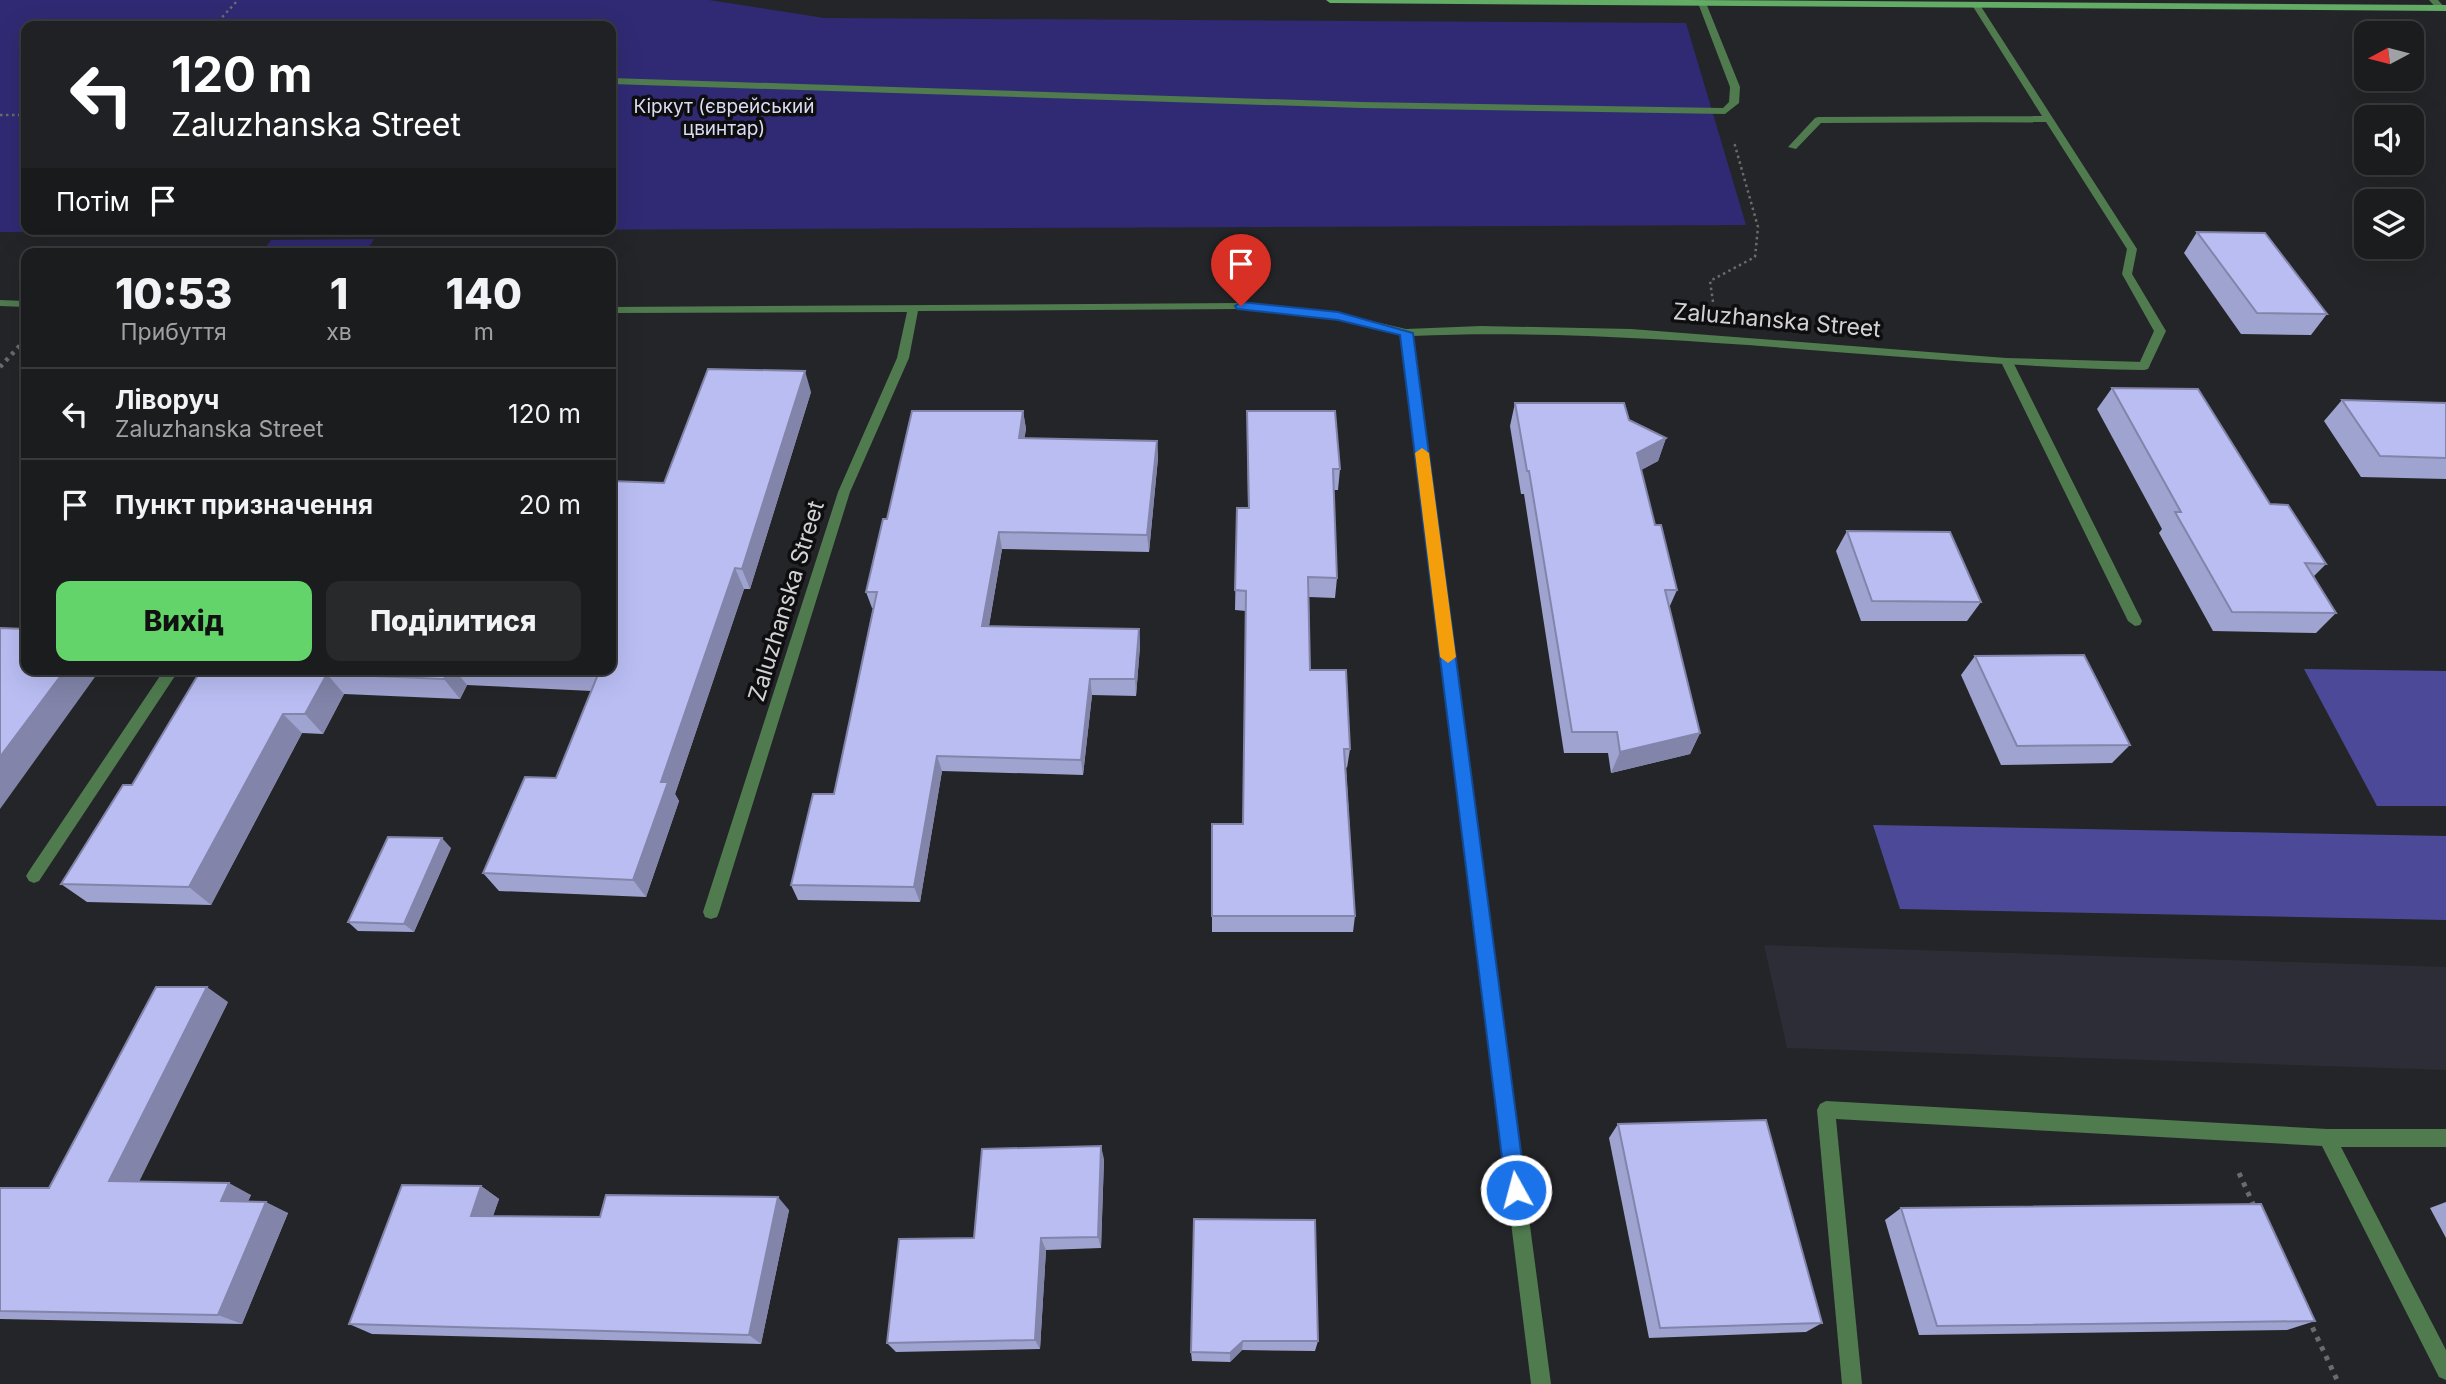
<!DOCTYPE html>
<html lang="uk">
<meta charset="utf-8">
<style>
body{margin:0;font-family:Inter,sans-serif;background:#28292b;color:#f1f3f6;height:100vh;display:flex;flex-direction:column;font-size:26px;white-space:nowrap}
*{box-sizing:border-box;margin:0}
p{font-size:23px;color:#a0a1a4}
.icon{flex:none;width:38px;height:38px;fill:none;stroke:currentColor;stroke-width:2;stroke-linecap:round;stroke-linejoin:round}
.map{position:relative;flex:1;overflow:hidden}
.drawer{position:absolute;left:21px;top:248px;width:595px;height:427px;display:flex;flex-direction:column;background:#1b1c1e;border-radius:14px;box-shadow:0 7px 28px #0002,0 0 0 2px #393a3c}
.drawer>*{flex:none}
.guide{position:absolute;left:21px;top:21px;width:595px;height:214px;border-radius:14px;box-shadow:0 7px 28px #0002,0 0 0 2px #393a3c;background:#202124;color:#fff;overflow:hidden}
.needle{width:46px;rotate:263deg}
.controls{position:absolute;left:2354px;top:21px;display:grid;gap:14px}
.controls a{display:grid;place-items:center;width:70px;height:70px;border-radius:14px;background:#1b1c1e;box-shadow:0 7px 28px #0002,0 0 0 2px #393a3c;font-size:35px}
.pin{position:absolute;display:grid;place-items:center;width:60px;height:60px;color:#fff;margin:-72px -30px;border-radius:50% 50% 50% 0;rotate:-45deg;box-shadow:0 0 7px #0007}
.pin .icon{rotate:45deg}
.me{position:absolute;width:77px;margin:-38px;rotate:353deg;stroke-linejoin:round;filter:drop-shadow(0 0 5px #0008)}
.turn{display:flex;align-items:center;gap:24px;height:147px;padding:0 35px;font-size:32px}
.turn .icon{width:91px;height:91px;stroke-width:2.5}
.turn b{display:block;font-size:49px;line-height:60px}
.then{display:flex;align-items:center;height:66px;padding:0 35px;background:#0003;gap:14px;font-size:26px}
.eta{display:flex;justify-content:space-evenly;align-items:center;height:119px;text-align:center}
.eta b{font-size:42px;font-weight:800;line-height:49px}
.cta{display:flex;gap:14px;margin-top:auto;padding:14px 35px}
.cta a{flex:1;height:80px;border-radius:14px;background:#62d469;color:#111;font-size:28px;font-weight:800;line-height:80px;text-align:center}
.cta a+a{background:#28292b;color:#f1f3f6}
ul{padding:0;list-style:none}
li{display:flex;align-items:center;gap:21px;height:91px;padding:0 35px;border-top:2px solid #393a3c}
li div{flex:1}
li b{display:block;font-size:26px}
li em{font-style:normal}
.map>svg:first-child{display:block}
.built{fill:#2c2d36}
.green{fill:#302a74;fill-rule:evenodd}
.forest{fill:#4c4a98}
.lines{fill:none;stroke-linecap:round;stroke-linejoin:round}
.path-far2{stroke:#6a6b6e;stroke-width:2.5;stroke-dasharray:2.5 3.5;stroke-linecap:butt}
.path-far1{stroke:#6a6b6e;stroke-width:4.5;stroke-dasharray:3.5 5;stroke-linecap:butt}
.path{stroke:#6a6b6e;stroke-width:5;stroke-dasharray:4.5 6;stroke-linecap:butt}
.lane{fill:#4f7b4f;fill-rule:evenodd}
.street{fill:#4f7b4f;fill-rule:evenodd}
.secondary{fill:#63ac66;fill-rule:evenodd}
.wall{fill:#9fa3d0}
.shaded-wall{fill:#8284a9}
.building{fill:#b9bdf2;stroke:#8284a9;stroke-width:2}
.route{fill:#1a73e8;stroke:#114b97;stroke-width:2}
.slow{fill:#f59e0b}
.labels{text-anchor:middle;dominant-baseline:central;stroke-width:7;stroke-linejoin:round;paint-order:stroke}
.far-park-label{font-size:19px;fill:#d9dcf2;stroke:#0e0e10}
.street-label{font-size:23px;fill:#d2d2d5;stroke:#0e0e10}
</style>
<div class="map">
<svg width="2446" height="1384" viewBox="0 0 2446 1384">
<rect width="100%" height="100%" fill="#242528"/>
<path class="built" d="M1764,945L2446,967V1070L1787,1048Z"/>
<g class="green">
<path d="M0,0H709L824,18L1686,23L1746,225L0,232ZM26,26H611V229H26Z"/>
<path d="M374,239L365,254H261L271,240Z"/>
</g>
<g class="forest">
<path d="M2304,669L2446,671V806H2377Z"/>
<path d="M1873,825L2446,836V920L1900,909Z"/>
</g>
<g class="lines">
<g class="path-far2">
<path d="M214,26L238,0"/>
<path d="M0,115H26"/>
<path d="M1713,302L1710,281L1755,257L1758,227L1734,142"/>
<path d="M23,342L25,340"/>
</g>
<path class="path-far1" d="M0,367L24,341"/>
<g class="path">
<path d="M2239,1173L2254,1206"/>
<path d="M2308,1318L2339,1384"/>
</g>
<g class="lane">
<path d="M1702,0L1706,3L1740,87L1739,103L1725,114L1361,108L611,84V78L1361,102L1723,108L1729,102L1730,87L1698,3Z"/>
<path d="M2429,0H2438L2445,8L2438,10Z"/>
<path d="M1976,2L1980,5L2137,249L2132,274L2166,331L2148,369L2144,370L2138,366L2154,331L2122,274L2127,249L2046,122L1821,123L1796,149L1788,147L1815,118L1818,117L2042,116L1972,5Z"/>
<path d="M2007,358L2013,362L2142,621L2140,625L2135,626L2128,621L2001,362Z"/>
<path d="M1826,1101L2327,1129H2446V1147H2341L2446,1350V1380L2439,1377L2322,1146L1836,1119L1862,1384H1842L1817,1110L1820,1104Z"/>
</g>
<g class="street">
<path d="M0,300L26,301V307L0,306Z"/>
<path d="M1241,303L1337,313L1406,329L1481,326L1631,329L2006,358L2144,362L2150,366L2144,370C1899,365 1657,326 1412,336L1551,1384H1531L1401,335L1337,319L1241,309L918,311L909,358L850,492L719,912L717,917L711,919L705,917L703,912L838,492L897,358L907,312L611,313V307Z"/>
<path d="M164,670H179L39,881L34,883L29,881L26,876L29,871Z"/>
</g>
<path class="secondary" d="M1326,0H1687L2446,5V11L1330,3Z"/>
</g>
<g class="wall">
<path d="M2197,232L2327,314L2311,335L2241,334L2184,253Z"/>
<path d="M2112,388L2270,504L2326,564L2314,576L2336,613L2316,633L2213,631L2159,533L2162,529L2097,409Z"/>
<path d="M811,392L750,589H744L675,794L679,801L646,897L499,891L483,873L556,778L592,691L467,685L460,699L344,694L323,734L302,733L211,905L87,902L61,884L132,785L201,670H611L620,482L664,483Z"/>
<path d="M2342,400L2446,403V479L2361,477L2324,421Z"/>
<path d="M1515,403L1629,420L1666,438L1658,461L1641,470L1655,525L1677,590L1669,608L1700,733L1690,754L1611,773L1608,753H1564L1524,494H1521L1510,426Z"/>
<path d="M1023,411L1026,429L1024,438L1157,441L1158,458L1149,552L1002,549L989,626L1139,629L1140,646L1136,696L1092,695L1083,775L942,771L920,902L798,900L791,885L834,794L873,608H872L866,592Z"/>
<path d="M1247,411L1340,469L1338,490H1334L1337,578L1335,598L1309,597L1310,670L1350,749L1347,768L1346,767L1355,916L1353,932H1212V824H1243L1246,611L1235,610L1237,508H1248Z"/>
<path d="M1847,531L1981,602L1967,621H1861L1836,551Z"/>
<path d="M1975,656L2130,745L2112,763L2001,765L1961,675Z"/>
<path d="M451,848L414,932L358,931L348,922Z"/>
<path d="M228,1002L139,1181L251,1195L248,1201L288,1213L242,1324L0,1319V1188H49Z"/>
<path d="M1618,1124L1822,1323L1806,1332L1649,1338L1609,1138Z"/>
<path d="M1104,1159L1101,1248L1046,1250L1040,1349L896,1352L887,1343L974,1238Z"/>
<path d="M481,1186L499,1199L493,1216L600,1217L789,1210L761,1344L372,1334L349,1324Z"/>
<path d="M2446,1202V1238L2430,1208Z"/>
<path d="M1901,1208L2315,1321L2287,1330L1919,1335L1885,1220Z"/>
<path d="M1194,1219L1318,1341L1315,1351L1242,1350L1230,1362L1192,1361L1191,1352Z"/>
</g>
<g class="shaded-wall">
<path d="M805,371L811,392L750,589L742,569Z"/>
<path d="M1023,411L1026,429L1022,455L1019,438Z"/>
<path d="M1666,438L1658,461L1630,476L1637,453Z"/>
<path d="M1157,441L1158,458L1149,552L1147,535Z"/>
<path d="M999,532L1002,549L986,643L982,626Z"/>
<path d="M735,568L744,589L675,794L679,801L646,897L633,880L661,782Z"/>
<path d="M1139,629L1140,646L1136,696L1135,679Z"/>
<path d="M65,670H100L0,809V757Z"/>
<path d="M449,670H455L467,685L460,699L444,679Z"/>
<path d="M327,674L344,694L323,734L305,714Z"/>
<path d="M1090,679L1092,695L1083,775L1081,760Z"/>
<path d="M283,714L302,733L211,905L189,887Z"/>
<path d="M1700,733L1690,754L1611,773L1620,752Z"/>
<path d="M937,756L942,771L920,902L914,887Z"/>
<path d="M442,838L451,848L414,932L404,924Z"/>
<path d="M207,987L228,1002L134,1192L109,1181Z"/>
<path d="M1101,1146L1104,1159L1101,1248L1098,1237Z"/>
<path d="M229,1183L251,1195L243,1212L221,1201Z"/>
<path d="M481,1186L499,1199L489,1227L471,1216Z"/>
<path d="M778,1197L789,1210L761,1344L749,1335Z"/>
<path d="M266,1202L288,1213L242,1324L218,1315Z"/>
<path d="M1041,1238L1046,1250L1040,1349L1035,1340Z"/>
<path d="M1243,1341L1242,1350L1230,1362V1353Z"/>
</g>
<g class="building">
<path d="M2197,232L2265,233L2327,314L2257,313Z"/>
<path d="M708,369L805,371L742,569L735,568L661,782H668L633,880L483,873L525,777L556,778L599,672L568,670H611V481L664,483Z"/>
<path d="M2112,388L2198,389L2270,504L2288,505L2326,564L2305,563L2336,613L2232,612L2175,512H2181Z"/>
<path d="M2342,400L2446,403V458L2380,456Z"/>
<path d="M1515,403H1624L1629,420L1666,438L1637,453L1655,525H1661L1677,590H1665L1700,733L1620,752L1617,732H1572L1529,471H1527Z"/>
<path d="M912,411H1023L1019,438L1157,441L1147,535L999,532L982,626L1139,629L1135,679H1090L1081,760L937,756L914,887L791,885L813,794H834L877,592H866L883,519H887Z"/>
<path d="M1247,411H1335L1340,469H1333L1337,578L1308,577L1310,670H1346L1350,749H1344L1355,916H1212V824H1243L1246,591L1235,590L1237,508H1249Z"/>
<path d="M1847,531L1950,532L1981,602L1872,601Z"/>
<path d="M0,628L26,629V670H65L0,757Z"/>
<path d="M2084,655L2130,745L2017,746L1975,656Z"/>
<path d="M201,670H449L444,679L327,674L305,714H283L189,887L61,884L123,785H132Z"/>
<path d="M388,837L442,838L404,924L348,922Z"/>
<path d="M156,987H207L109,1181L229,1183L221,1201L266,1202L218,1315L0,1311V1188H49Z"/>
<path d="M1766,1120L1822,1323L1660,1328L1618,1124Z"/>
<path d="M1101,1146L1098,1237L1041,1238L1035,1340L887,1343L899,1239L974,1238L982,1149Z"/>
<path d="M402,1185L481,1186L471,1216L600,1217L606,1195L778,1197L749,1335L349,1324Z"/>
<path d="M2261,1204L2315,1321L1937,1326L1901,1208Z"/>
<path d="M1194,1219L1315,1220L1318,1341H1243L1230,1353L1191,1352Z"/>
</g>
<path class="route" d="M1241,302L1338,312L1413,333L1526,1190L1523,1198L1516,1201L1509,1198L1506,1190L1400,335L1338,320L1237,309L1235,306Z"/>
<path class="slow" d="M1422,448L1429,453L1456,657L1448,663L1440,657L1415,453Z"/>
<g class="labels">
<g class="far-park-label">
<text x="724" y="106">Кіркут (єврейський<tspan x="724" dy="22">цвинтар)</tspan></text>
</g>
<g class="street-label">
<text transform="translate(1777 320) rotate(5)">Zaluzhanska Street</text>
<text transform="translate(786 601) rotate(-73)">Zaluzhanska Street</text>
</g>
</g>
</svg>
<div class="controls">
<a><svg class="needle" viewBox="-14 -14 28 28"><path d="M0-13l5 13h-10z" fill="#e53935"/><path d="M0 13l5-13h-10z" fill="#a0a1a4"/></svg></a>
<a><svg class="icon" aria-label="sound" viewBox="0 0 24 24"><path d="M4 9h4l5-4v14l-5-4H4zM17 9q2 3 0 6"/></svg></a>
<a><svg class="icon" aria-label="layers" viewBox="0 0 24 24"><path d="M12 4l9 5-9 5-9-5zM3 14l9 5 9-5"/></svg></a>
</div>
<div class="pin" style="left:1241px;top:306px;background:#d93025"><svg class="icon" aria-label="arrive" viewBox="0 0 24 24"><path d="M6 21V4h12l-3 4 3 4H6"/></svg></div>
<svg class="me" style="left:1516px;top:1190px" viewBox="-20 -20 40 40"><circle r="17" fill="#1a73e8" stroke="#fff" stroke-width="3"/><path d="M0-11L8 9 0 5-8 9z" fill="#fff"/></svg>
<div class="guide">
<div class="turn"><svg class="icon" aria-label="left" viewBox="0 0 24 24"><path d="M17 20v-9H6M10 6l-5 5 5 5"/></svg><div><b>120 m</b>Zaluzhanska Street</div></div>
<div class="then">Потім<svg class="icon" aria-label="arrive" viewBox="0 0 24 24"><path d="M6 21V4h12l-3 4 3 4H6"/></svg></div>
</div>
<section class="drawer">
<div class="eta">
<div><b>10:53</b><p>Прибуття</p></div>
<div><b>1</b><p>хв</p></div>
<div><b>140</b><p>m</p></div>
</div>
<ul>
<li><svg class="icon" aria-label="left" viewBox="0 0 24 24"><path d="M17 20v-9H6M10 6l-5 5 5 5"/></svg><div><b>Ліворуч</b><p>Zaluzhanska Street</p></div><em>120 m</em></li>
<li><svg class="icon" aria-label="arrive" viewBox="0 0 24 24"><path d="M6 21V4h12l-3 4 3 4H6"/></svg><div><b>Пункт призначення</b></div><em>20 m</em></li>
</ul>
<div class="cta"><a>Вихід</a><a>Поділитися</a></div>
</section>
</div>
